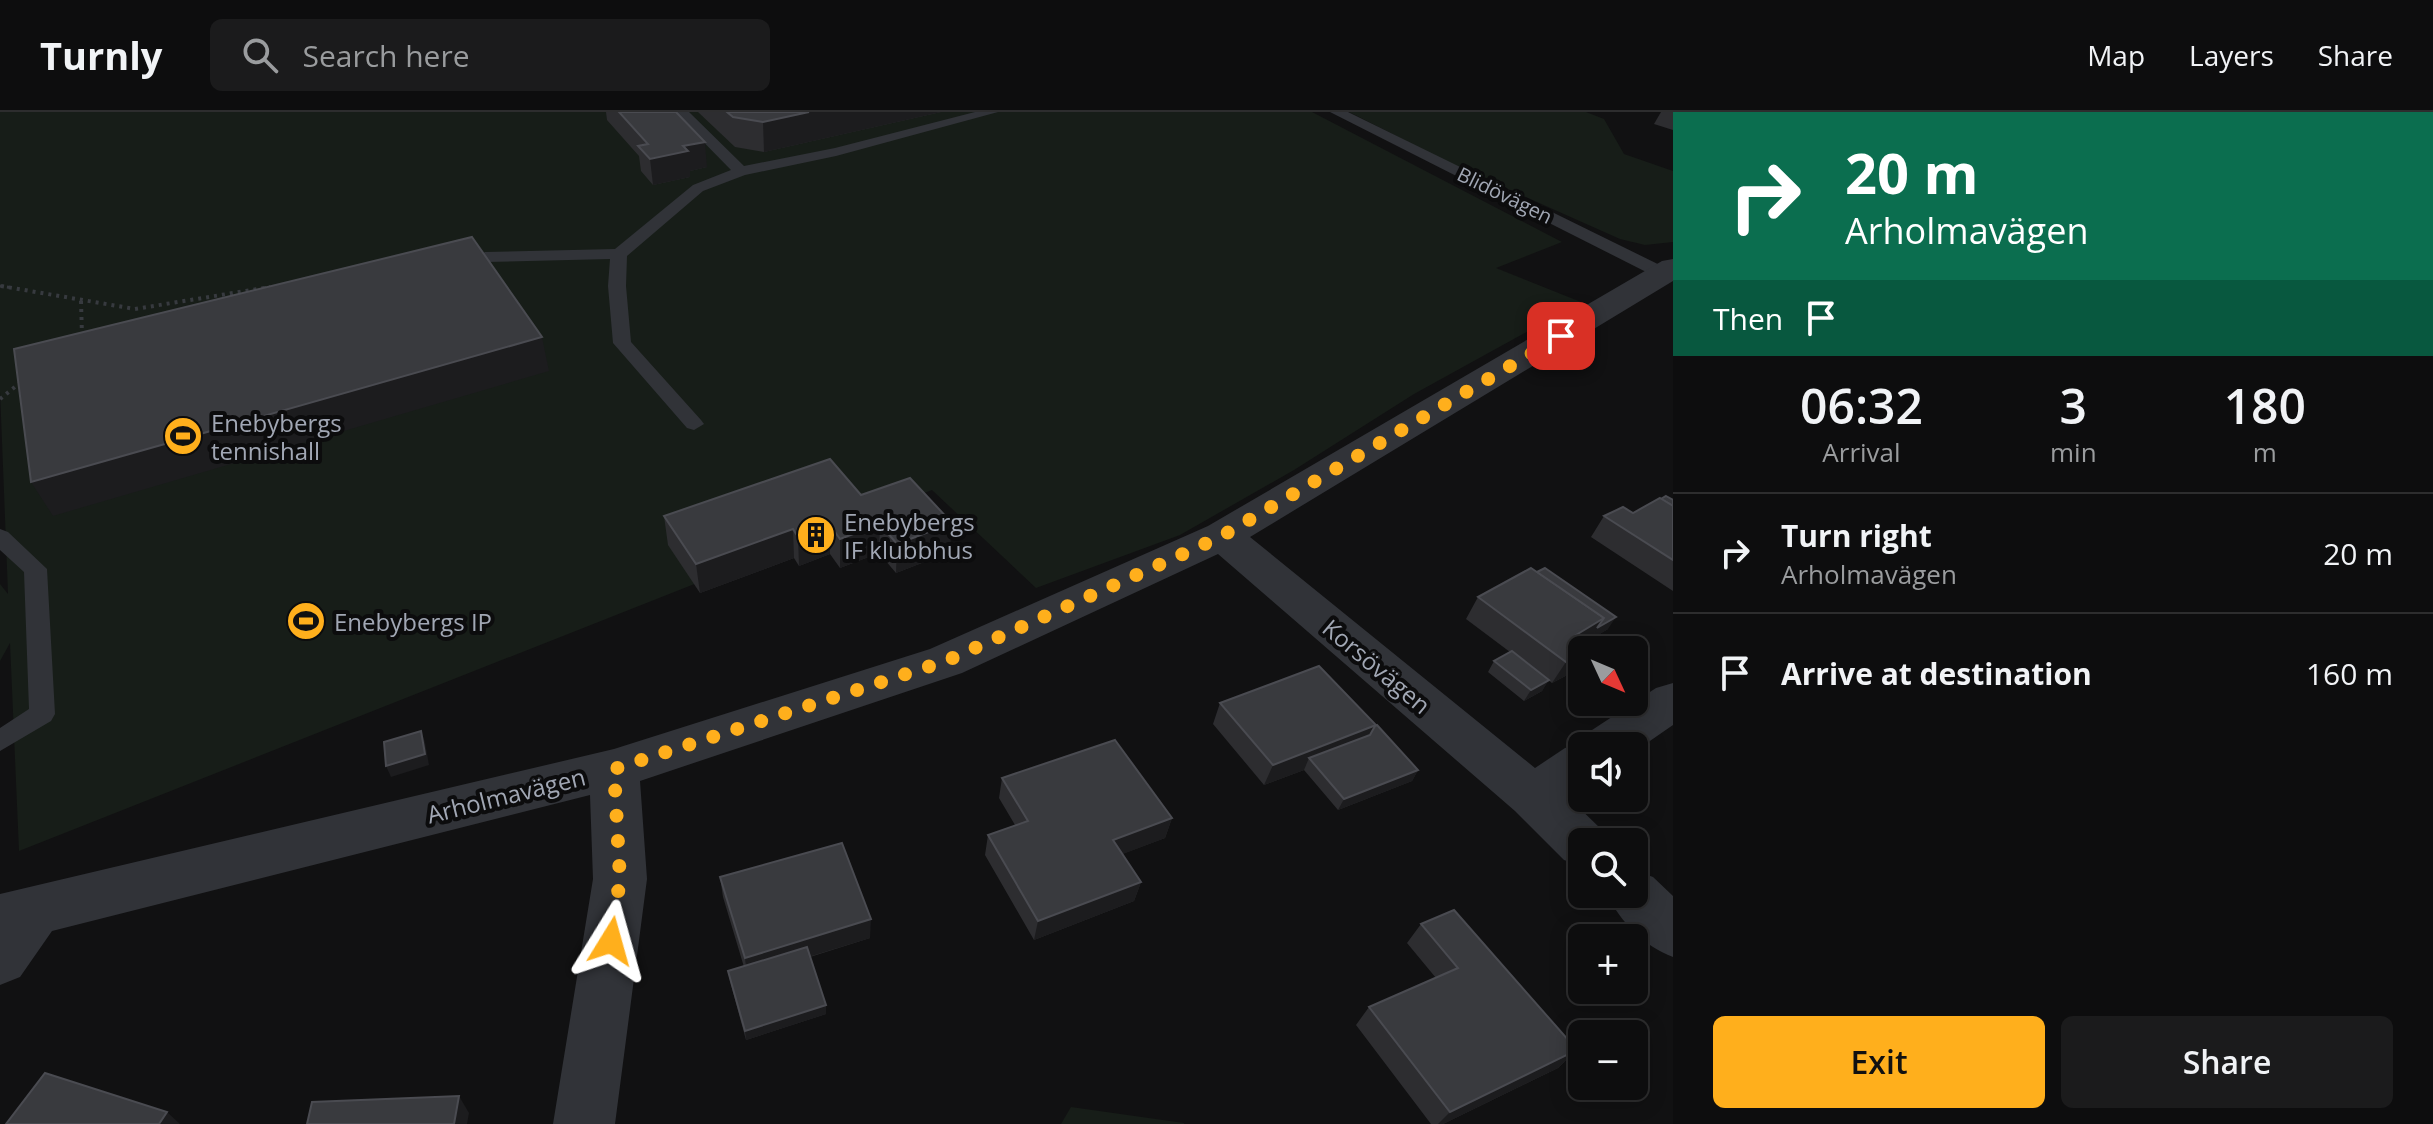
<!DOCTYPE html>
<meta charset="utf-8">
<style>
body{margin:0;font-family:"Open Sans",sans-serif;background:#1b1b1c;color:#f1f3f6;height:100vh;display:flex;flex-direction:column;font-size:30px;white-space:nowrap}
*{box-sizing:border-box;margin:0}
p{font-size:26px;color:#9a9c9e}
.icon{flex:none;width:44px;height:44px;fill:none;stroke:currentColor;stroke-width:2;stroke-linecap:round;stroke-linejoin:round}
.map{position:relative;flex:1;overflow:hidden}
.drawer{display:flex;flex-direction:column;background:#0d0d0e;width:760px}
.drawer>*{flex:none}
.banner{background:#0b6e4f;color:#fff;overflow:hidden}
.needle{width:52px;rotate:134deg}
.buttons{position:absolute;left:1568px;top:524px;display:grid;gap:16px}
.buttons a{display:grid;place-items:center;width:80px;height:80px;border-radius:12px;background:#0d0d0e;box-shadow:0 4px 20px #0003,0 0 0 2px #2d2d2e;font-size:40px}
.pin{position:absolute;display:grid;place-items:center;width:68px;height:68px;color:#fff;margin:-34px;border-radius:16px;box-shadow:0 4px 12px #0006}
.me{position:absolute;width:88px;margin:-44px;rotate:8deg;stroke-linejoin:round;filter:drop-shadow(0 0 6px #0008)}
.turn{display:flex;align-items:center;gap:28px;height:168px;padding:0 40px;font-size:36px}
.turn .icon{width:104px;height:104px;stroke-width:2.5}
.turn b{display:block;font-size:56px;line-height:68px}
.then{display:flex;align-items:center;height:76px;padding:0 40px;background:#0003;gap:16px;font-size:30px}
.eta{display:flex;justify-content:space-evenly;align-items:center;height:136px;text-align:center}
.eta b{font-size:48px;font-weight:600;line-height:56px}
.primary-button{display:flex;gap:16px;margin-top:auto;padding:16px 40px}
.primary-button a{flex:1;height:92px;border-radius:12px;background:#ffaf1c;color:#111;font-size:32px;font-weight:600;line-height:92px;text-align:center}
.primary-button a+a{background:#1b1b1c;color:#f1f3f6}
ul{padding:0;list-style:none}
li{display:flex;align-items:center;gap:24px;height:120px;padding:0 40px;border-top:2px solid #2d2d2e}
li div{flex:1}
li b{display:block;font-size:30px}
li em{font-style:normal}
header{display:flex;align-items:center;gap:48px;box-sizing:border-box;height:112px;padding:0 40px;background:#0d0d0e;border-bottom:2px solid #2d2d2e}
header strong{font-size:38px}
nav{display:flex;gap:44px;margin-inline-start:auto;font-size:28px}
.search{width:560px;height:72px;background:#1b1b1c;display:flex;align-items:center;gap:20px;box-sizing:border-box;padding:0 28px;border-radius:12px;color:#9a9c9e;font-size:30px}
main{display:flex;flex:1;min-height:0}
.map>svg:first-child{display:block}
.green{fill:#171d18}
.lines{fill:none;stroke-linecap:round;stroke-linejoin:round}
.path-far1{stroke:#373a3f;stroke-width:3;stroke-dasharray:3 4;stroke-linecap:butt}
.path{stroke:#373a3f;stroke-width:4;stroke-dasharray:3 5;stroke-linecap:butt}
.lane{fill:#313338;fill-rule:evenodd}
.street{fill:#313338;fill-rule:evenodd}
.wall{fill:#2d2d30}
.shaded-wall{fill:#1c1c1e}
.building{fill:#393a3e;stroke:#4a4b51;stroke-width:2}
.route{stroke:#ffaf1c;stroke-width:14;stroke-dasharray:0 25.2}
.labels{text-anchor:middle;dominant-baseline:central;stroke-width:8;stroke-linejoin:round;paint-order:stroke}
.far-street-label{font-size:20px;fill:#a1a7b4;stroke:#0c0c0d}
.poi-label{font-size:24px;fill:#a1a7b4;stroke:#0c0c0d;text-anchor:start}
.street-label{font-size:24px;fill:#a1a7b4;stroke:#0c0c0d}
</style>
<header>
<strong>Turnly</strong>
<div class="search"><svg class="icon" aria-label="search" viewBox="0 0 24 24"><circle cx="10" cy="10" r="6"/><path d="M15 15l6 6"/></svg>Search here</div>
<nav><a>Map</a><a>Layers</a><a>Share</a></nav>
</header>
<main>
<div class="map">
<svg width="1673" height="1012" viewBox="0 0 1673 1012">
<rect width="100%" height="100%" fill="#111112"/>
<g class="green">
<path d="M0,0H1312L1562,130L1496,156L1581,190L1414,282L1294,358L1180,423L1036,476L932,378L19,739L10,531L0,549V472L8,482L0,279Z"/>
<path d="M1349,0H1586L1604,7L1624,42L1673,59V130L1645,133L1620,127L1452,52Z"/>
<path d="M1071,995L1184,1011V1012H1061Z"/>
</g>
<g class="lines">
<g class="path-far1">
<path d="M0,174L13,176"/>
<path d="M263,176L270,175"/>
</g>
<g class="path">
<path d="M1,174L135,197L270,175"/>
<path d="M81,189L82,224"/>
<path d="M0,287L21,270"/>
</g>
<g class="lane">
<path d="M674,0H689L744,54L835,36L975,0H998L836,44L745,63L703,79L627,144L626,174L631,230L701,308L704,312L694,318L687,316L613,231L608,174L610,147L485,150L477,145L485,140L615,137L693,73L731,58Z"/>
<path d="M1330,0H1348L1672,159L1673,165L1660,167Z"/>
<path d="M0,417L8,420L47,457L55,602L51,609L0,639V616L29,597L24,460L0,438Z"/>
</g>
<g class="street">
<path d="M1673,147V169L1250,425L1535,656L1565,636L1583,631L1589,620L1656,576L1673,571V613L1634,640V634H1582V676L1569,686L1600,716L1607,730H1582V754L1564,748L1515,699L1218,442L962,561L640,669L647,767L615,1012H553L593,767L590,683L52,819L20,865L0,873V782L614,637L930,537L1208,414L1662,149Z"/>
<path d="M1634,758L1653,765L1673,784V845C1644,834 1620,810 1607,782H1634Z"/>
</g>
</g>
<g class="wall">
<path d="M606,0H676L707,55L690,59V65L653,73L641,59L639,44L607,8Z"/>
<path d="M698,0H941L764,40L735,35Z"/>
<path d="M1661,0H1673V18L1654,12Z"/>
<path d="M861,383L950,440L896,461L879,441L840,456L830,442L799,454L794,446L700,481L668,433L664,404Z"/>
<path d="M1673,388V479L1591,425L1604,404L1633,401Z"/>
<path d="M1537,460L1608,517L1586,530L1579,557L1552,571L1548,568L1542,579L1524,589L1488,560L1494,549L1510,540L1466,507L1478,485Z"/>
<path d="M1220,591L1418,658L1412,669L1338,698L1304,658L1264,673L1213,612Z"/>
<path d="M1002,666L1172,706L1165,726L1122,742L1141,770L1134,789L1034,828L985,743L988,723L1015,713L999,686Z"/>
<path d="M720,765L870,826L810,845L826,902L746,928L730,869L728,859L744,855L723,785Z"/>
<path d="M1421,812L1577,938L1558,956L1443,1012H1431L1356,913L1369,895L1436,866L1407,831Z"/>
</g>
<g class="shaded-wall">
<path d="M809,0H941L764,40L763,10Z"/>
<path d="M705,30L707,55L690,59V65L653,73L650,47L683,34Z"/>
<path d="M542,225L549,259L53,404L31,370Z"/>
<path d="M952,411L950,440L896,461L897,432Z"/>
<path d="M880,412L879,441L840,456V427Z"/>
<path d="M830,413V442L799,454L798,425Z"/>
<path d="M793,417L794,446L700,481L696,452Z"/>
<path d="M1616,505L1608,517L1590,528L1597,516Z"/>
<path d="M1604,506L1590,528L1562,544L1576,523Z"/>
<path d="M1582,542V552L1579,557L1552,571L1566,550Z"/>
<path d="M1549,568L1542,579L1524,589L1531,578Z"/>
<path d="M1376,613L1365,634L1309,646L1304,658L1264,673L1273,653Z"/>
<path d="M421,619L425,630L429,653L391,665L386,654Z"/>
<path d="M1418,658L1412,669L1338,698L1344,687Z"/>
<path d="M1172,706L1165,726L1107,748L1113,728Z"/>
<path d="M1141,770L1134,789L1034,828L1038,809Z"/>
<path d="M871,807L870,826L747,864L745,846Z"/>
<path d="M826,893V902L746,928L745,919Z"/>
<path d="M1577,938L1558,956L1443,1012H1438L1450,1000Z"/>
<path d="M459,984L469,1001L467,1012H454Z"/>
<path d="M167,1000L180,1012H159Z"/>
</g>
<g class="building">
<path d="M619,0H676L705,30L683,34L688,39L650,47L638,34L648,32Z"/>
<path d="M727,0H809L763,10L733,5Z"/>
<path d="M472,125L542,225L31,370L14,237Z"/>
<path d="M830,347L861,383L910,366L952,411L897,432L880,412L840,427L830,413L798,425L793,417L696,452L664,404Z"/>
<path d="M1666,384L1673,388V394L1661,387Z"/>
<path d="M1660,386L1673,394V448L1604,404L1623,395L1633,401Z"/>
<path d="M1531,456L1604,506L1576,523L1593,536L1589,538H1582V542L1566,550L1478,485Z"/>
<path d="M1545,456L1616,505L1597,516L1604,506L1537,460Z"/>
<path d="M1512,539L1549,568L1531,578L1494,549Z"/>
<path d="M1319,554L1376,613L1273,653L1220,591Z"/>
<path d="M1377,613L1418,658L1344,687L1309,646L1370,623L1375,614Z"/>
<path d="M421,619L425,642L386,654L384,630Z"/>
<path d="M1115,628L1172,706L1113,728L1141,770L1038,809L988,723L1028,709L1002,666Z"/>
<path d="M842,731L871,807L745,846L720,765Z"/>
<path d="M1454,798L1577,938L1450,1000L1369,895L1458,856L1421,812Z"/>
<path d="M807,835L826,893L745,919L728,859Z"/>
<path d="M45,961L167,1000L159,1012H6Z"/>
<path d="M459,984L454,1012H307L312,990Z"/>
</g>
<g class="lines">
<path class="route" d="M611,829L620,767L614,657L946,549L1194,437L1222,424L1561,224"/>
</g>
<defs>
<g id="stadium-disc" transform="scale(2)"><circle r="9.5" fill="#ffaf1c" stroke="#0c0c0d"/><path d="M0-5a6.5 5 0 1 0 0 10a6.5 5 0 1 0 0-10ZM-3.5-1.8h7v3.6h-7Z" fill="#111"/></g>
<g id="building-disc" transform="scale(2)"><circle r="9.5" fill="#ffaf1c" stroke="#0c0c0d"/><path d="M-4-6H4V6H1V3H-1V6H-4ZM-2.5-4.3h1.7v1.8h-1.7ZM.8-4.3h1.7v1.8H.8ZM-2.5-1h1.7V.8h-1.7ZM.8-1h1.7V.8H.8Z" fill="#111"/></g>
</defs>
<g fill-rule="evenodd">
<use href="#stadium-disc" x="183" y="324"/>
<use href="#building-disc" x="816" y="423"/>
<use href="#stadium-disc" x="306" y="509"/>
</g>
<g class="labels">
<g class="far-street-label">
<text transform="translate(1505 83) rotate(26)">Blidövägen</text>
</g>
<g class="poi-label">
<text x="211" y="310">Enebybergs<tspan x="211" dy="28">tennishall</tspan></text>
<text x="844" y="409">Enebybergs<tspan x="844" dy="28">IF klubbhus</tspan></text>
<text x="334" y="509">Enebybergs IP</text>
</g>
<g class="street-label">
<text transform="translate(1377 554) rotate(40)">Korsövägen</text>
<text transform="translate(506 683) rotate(-14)">Arholmavägen</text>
</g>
</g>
</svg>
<div class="buttons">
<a><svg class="needle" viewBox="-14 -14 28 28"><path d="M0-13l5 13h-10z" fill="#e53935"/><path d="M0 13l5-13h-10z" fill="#9a9c9e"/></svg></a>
<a><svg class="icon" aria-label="sound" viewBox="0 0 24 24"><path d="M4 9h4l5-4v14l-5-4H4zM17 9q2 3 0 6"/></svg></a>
<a><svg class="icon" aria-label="search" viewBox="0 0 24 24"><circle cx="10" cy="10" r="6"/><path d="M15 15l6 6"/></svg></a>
<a>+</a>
<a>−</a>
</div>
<div class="pin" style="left:1561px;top:224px;background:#d93025"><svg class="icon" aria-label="arrive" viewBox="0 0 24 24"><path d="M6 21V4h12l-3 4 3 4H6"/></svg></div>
<svg class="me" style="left:611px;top:829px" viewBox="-20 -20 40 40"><path d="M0-17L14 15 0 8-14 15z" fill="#ffaf1c" stroke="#fff" stroke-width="4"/></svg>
</div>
<section class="drawer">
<div class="banner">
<div class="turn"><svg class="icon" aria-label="right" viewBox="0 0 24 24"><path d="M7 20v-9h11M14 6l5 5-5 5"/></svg><div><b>20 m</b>Arholmavägen</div></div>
<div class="then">Then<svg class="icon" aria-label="arrive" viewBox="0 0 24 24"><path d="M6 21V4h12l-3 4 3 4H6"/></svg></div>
</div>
<div class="eta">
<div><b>06:32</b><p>Arrival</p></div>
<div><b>3</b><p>min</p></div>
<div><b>180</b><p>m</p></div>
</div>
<ul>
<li><svg class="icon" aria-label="right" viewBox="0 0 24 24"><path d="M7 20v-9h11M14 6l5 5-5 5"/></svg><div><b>Turn right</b><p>Arholmavägen</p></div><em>20 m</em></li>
<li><svg class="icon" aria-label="arrive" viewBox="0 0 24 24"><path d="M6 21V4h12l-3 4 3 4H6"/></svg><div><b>Arrive at destination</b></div><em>160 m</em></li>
</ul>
<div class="primary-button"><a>Exit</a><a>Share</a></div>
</section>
</main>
